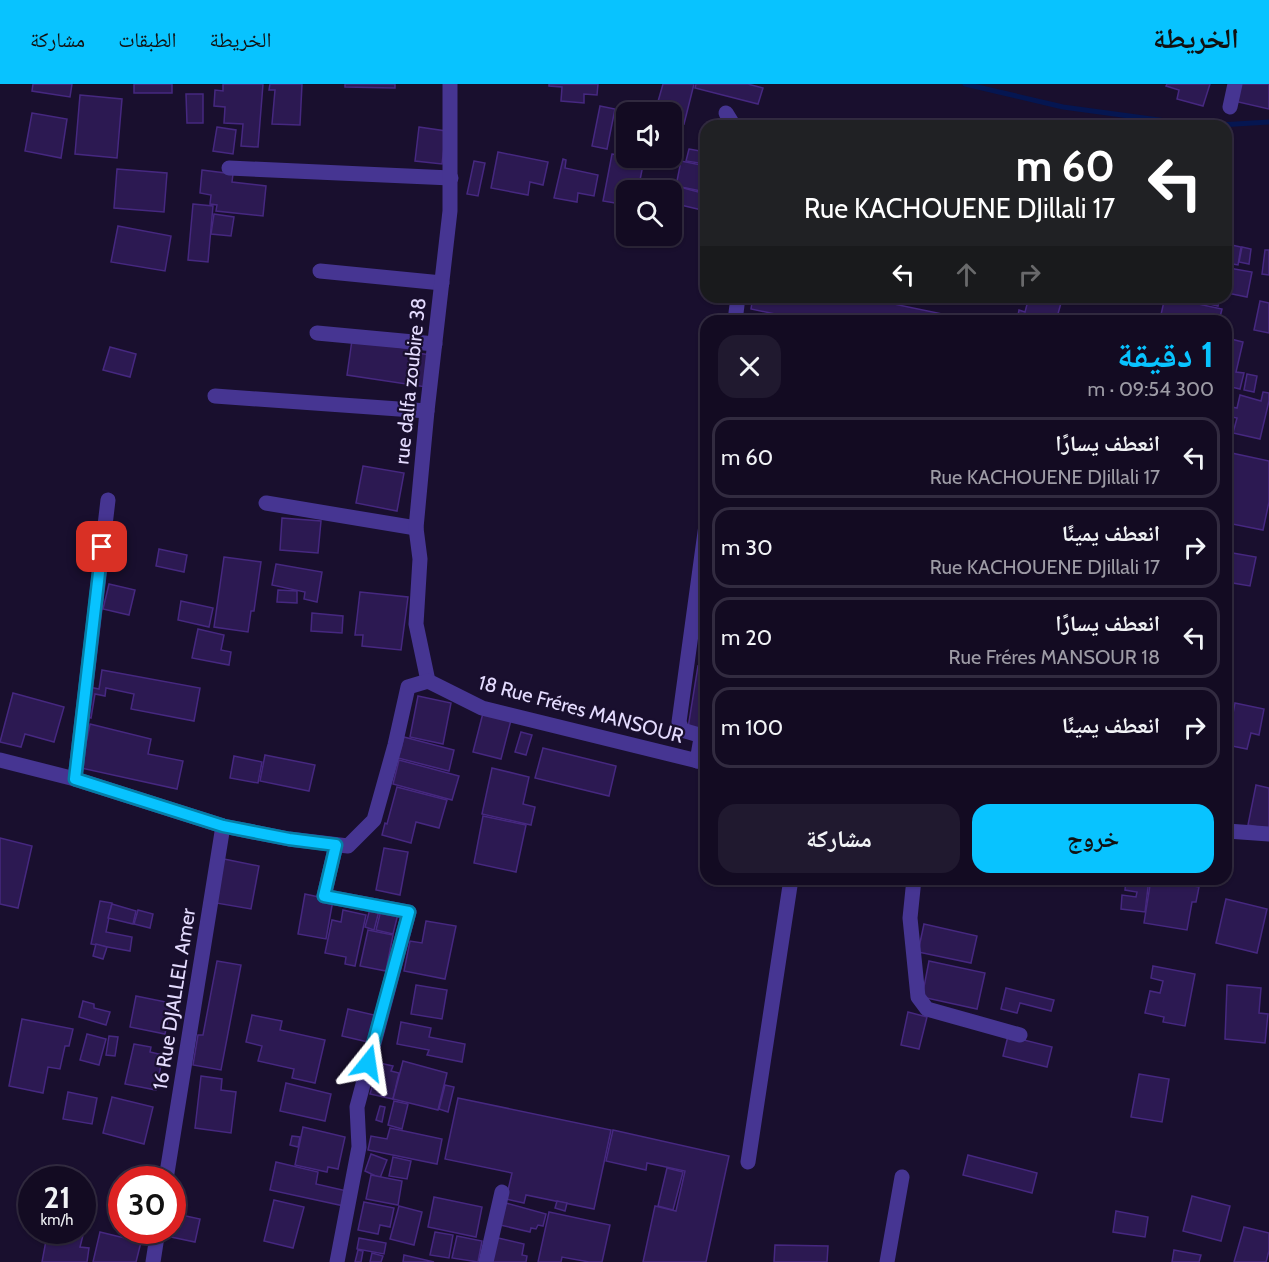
<!DOCTYPE html>
<html lang="ar">
<meta charset="utf-8">
<style>
body{margin:0;font-family:Cabin,"Noto Naskh Arabic",sans-serif;background:#20192f;color:#f1f3f6;direction:rtl;height:100vh;display:flex;flex-direction:column;font-size:22px;white-space:nowrap}
*{box-sizing:border-box;margin:0}
p{font-size:20px;color:#9d9ba5}
.icon{flex:none;width:33px;height:33px;fill:none;stroke:currentColor;stroke-width:2;stroke-linecap:round;stroke-linejoin:round}
.map{position:relative;flex:1;overflow:hidden;direction:ltr}
.sheet{position:absolute;left:700px;top:231px;width:532px;height:570px;display:flex;flex-direction:column;background:#130b22;border-radius:18px;box-shadow:0 2px 4px #0004,0 0 0 2px #322b40;direction:rtl}
.sheet>*{flex:none}
.top-card{position:absolute;left:700px;top:36px;width:532px;height:183px;border-radius:18px;box-shadow:0 2px 4px #0004,0 0 0 2px #322b40;direction:rtl;background:#202124;color:#fff;overflow:hidden}
.tools{position:absolute;left:616px;top:18px;display:grid;gap:12px}
.tools a{display:grid;place-items:center;width:66px;height:66px;border-radius:12px;background:#130b22;box-shadow:0 2px 4px #0004,0 0 0 2px #322b40;font-size:30px}
.speed{position:absolute;left:18px;top:1082px;display:flex;gap:12px;font-size:30px;font-weight:700;text-align:center}
.speed>*{display:grid;place-content:center;width:78px;height:78px;border-radius:50%;background:#130b22;box-shadow:0 2px 4px #0004,0 0 0 2px #322b40;line-height:1}
.speed small{font-size:15px;font-weight:400}
.speed .limit{border:9px solid #d22;background:#fff;color:#111}
.pin{position:absolute;display:grid;place-items:center;width:51px;height:51px;color:#fff;margin:-26px;border-radius:12px;box-shadow:0 3px 9px #0006}
.me{position:absolute;width:66px;margin:-33px;rotate:15deg;stroke-linejoin:round;filter:drop-shadow(0 0 4px #0008)}
.turn{display:flex;align-items:center;gap:21px;height:126px;padding:0 18px;font-size:27px}
.turn .icon{width:78px;height:78px;stroke-width:2.5}
.turn b{display:block;font-size:42px;line-height:51px}
.lanes{display:flex;align-items:center;height:57px;padding:0 18px;background:#0003;justify-content:center;gap:30px;direction:ltr}
.lanes .off{opacity:.35}
.round{display:grid;place-items:center;flex:none;width:63px;height:63px;border-radius:18px;background:#20192f}
.summary{display:flex;align-items:center;justify-content:space-between;height:102px;padding:0 18px}
h1{font-size:36px;font-weight:800;line-height:45px;color:#08c3ff}
.button{display:flex;gap:12px;margin-top:auto;padding:12px 18px}
.button a{flex:1;height:69px;border-radius:18px;background:#08c3ff;color:#111;font-size:24px;font-weight:800;line-height:69px;text-align:center}
.button a+a{background:#20192f;color:#f1f3f6}
ul{padding:0;list-style:none}
li{display:flex;align-items:center;gap:18px;height:81px;margin:0 12px 9px;padding:0 6px;border:3px solid #322b40;border-radius:18px}
li div{flex:1}
li b{display:block;font-size:22px}
li em{font-style:normal}
header{display:flex;align-items:center;gap:36px;box-sizing:border-box;height:84px;padding:0 30px;background:#08c3ff;color:#111}
header strong{font-size:28px}
nav{display:flex;gap:33px;margin-inline-start:auto;font-size:21px}
.map>svg:first-child{display:block}
.lines{fill:none;stroke-linecap:round;stroke-linejoin:round}
.stream{stroke:#051651;stroke-width:5}
.building{fill:#2c1952;stroke:#462880;stroke-width:1.5}
.minor{stroke:#463592;stroke-width:15}
.route-casing{stroke:#057fa6;stroke-width:15}
.route{stroke:#08c3ff;stroke-width:10}
.labels{text-anchor:middle;dominant-baseline:central;stroke-width:4.5;stroke-linejoin:round;paint-order:stroke}
.street-label{font-size:20px;fill:#e5dcff;stroke:#190f2e}
</style>
<header>
<strong>الخريطة</strong>
<nav><a>الخريطة</a><a>الطبقات</a><a>مشاركة</a></nav>
</header>
<div class="map">
<svg width="1269" height="1178" viewBox="0 0 1269 1178">
<rect width="100%" height="100%" fill="#190f2e"/>
<g class="lines">
<path class="stream" d="M965,0L1063,23L1203,42L1269,38"/>
</g>
<g class="building">
<path d="M33,0H72L70,13L32,7Z"/>
<rect x="134" y="0" width="38" height="9"/>
<path d="M223,0H263L258,63L241,62L243,40L224,39L225,23L214,22L215,6L223,7Z"/>
<path d="M270,0H302L300,41L272,40L275,6H269Z"/>
<path d="M345,0H395V4L345,3Z"/>
<path d="M549,0H598L597,11L584,10V19L561,17L562,3L549,2Z"/>
<path d="M663,0H694L684,40L672,37V28H655Z"/>
<path d="M696,0H748L763,4L758,20L695,4Z"/>
<path d="M1167,0H1210L1203,22L1177,15L1179,6L1166,2Z"/>
<path d="M1238,0H1269V25L1234,17Z"/>
<path d="M186,10H203V39H187Z"/>
<path d="M80,11L122,15L117,74L75,70Z"/>
<path d="M600,22L615,25L607,65L592,62Z"/>
<path d="M32,29L67,35L61,74L25,67Z"/>
<path d="M217,43L236,46L233,70L213,67Z"/>
<path d="M419,43L446,47L442,80L415,77Z"/>
<path d="M689,65L706,68L705,80L686,77Z"/>
<path d="M498,68L548,78L543,101L530,98L528,111L491,104Z"/>
<path d="M612,70L644,76L638,106H627V121L603,117Z"/>
<path d="M563,75L566,76L565,84L598,91L594,112L578,109L577,118L554,114Z"/>
<path d="M474,77L485,79L478,112L467,110Z"/>
<path d="M681,77L706,82V108L676,102Z"/>
<path d="M117,85L167,89L164,128L114,124Z"/>
<path d="M202,86L233,90L232,98L266,102L263,132L216,127L217,121L210,120L211,111L200,109Z"/>
<path d="M676,102L706,110V127L672,119Z"/>
<path d="M193,120L213,122L208,178L188,176Z"/>
<path d="M214,130L234,133L231,152L211,150Z"/>
<path d="M118,142L171,152L165,187L111,178Z"/>
<path d="M1227,160L1241,163L1238,181L1227,179Z"/>
<path d="M1242,163L1251,165L1249,180L1239,178Z"/>
<path d="M1265,166H1269V191L1262,190Z"/>
<path d="M1229,184L1252,188L1247,213L1227,209Z"/>
<path d="M753,213H860L957,233L956,237H809L751,225Z"/>
<path d="M1029,213H1038L1061,219L1056,237H1017L1019,226L1025,228Z"/>
<path d="M1165,213L1222,225L1219,237H1162L1163,235H1160Z"/>
<path d="M1201,213H1220L1218,222L1200,218Z"/>
<path d="M1260,217L1269,219V249L1254,246Z"/>
<path d="M1227,254L1243,258L1236,288L1244,289L1240,305L1227,302Z"/>
<path d="M352,256L412,265L411,268L430,271L426,303L347,291Z"/>
<path d="M110,263L136,270L130,293L103,286Z"/>
<path d="M1247,290L1257,292L1254,308L1244,306Z"/>
<path d="M1263,308L1269,309V317L1260,355L1233,349L1237,334L1227,332V322L1237,324L1240,311L1261,317Z"/>
<path d="M1227,368L1269,377V418L1263,446L1227,439Z"/>
<path d="M363,382L404,389L397,427L356,419Z"/>
<path d="M282,434L321,437L318,469L280,466Z"/>
<path d="M159,465L187,471L184,488L156,482Z"/>
<path d="M1227,468L1256,473L1250,502L1227,498Z"/>
<path d="M224,473L261,478L254,527H251L248,548L214,543Z"/>
<path d="M276,480L322,488L317,518L304,515L305,508L272,501Z"/>
<path d="M109,500L135,506L129,531L103,525Z"/>
<path d="M278,506L297,507V519L277,518Z"/>
<path d="M360,508L408,513L401,566L362,562L363,551H355Z"/>
<path d="M181,517L213,524L209,543L178,536Z"/>
<path d="M312,529L343,532L342,549L311,547Z"/>
<path d="M198,545L224,551L221,566L231,568L229,581L192,574Z"/>
<path d="M698,582L706,584V647L688,644Z"/>
<path d="M102,586L200,604L194,637L131,625L134,610L106,604L105,612L95,610L91,634L84,632L89,603L99,605Z"/>
<path d="M13,609L64,623L54,658L25,650L21,663L0,658Z"/>
<path d="M418,612L451,619L443,660L410,653Z"/>
<path d="M1235,619L1264,625L1259,651L1251,649L1247,665L1227,661Z"/>
<path d="M483,629L511,636L501,675L473,668Z"/>
<path d="M90,640L151,655L148,670L183,677L177,705L81,684Z"/>
<path d="M521,648L532,651L526,671L515,668Z"/>
<path d="M404,653L454,666L449,687L398,674Z"/>
<path d="M543,664L616,682L609,712L535,694Z"/>
<path d="M265,671L315,681L309,707L260,697Z"/>
<path d="M1227,671L1231,672L1229,691H1227Z"/>
<path d="M234,672L262,678L258,699L230,694Z"/>
<path d="M399,676L459,692L452,716L393,700Z"/>
<path d="M492,684L529,693L523,720L535,723L531,741L482,730Z"/>
<path d="M1256,701L1269,704V745L1248,741Z"/>
<path d="M397,703L447,716L439,744L416,738L411,759L382,751L385,739L387,740Z"/>
<path d="M483,732L526,741L516,788L474,779Z"/>
<path d="M0,754L32,762L18,824L0,820Z"/>
<path d="M384,764L408,768L400,811L376,806Z"/>
<path d="M224,775L259,782L251,825L216,819Z"/>
<path d="M1126,795H1149L1145,828L1121,825L1122,811L1136,813L1137,808L1125,806Z"/>
<path d="M1151,795H1184L1183,800L1199,803L1196,818H1192L1187,846L1144,839Z"/>
<path d="M305,810L333,816L326,855L298,850Z"/>
<path d="M1226,815L1267,825L1257,869L1216,859Z"/>
<path d="M100,817L112,819L106,848L132,853L130,867L91,860Z"/>
<path d="M112,820L136,827L133,840L108,834Z"/>
<path d="M370,825L379,827L374,846L365,843Z"/>
<path d="M138,826L153,830L150,844L134,840Z"/>
<path d="M343,826L366,831L355,882L345,880L346,873L325,869L332,836L341,838Z"/>
<path d="M381,826L398,830L393,850L376,846Z"/>
<path d="M426,837L456,842L445,895L404,887L410,857L422,859Z"/>
<path d="M924,840L977,852L971,879L918,868Z"/>
<path d="M368,846L393,851L386,887L360,882Z"/>
<path d="M96,860L107,863L103,875L93,872Z"/>
<path d="M217,877L241,881L221,986L193,981L198,951H203Z"/>
<path d="M929,877L985,889L977,925L922,913Z"/>
<path d="M1153,882L1195,890L1185,942L1163,938L1164,933L1145,929L1150,907L1160,909L1163,897L1151,894Z"/>
<path d="M416,901L447,906L442,935L411,930Z"/>
<path d="M1227,901L1261,904L1259,929L1268,930L1265,959L1225,955Z"/>
<path d="M1006,904L1054,916L1051,927L1020,919L1017,929L1001,925Z"/>
<path d="M136,912L171,919L165,950L130,943Z"/>
<path d="M83,917L94,920V924L110,928L106,941L79,933Z"/>
<path d="M348,925L374,931L368,958L342,952Z"/>
<path d="M908,928L927,933L919,965L901,961Z"/>
<path d="M252,931L282,937L280,946L325,956L315,999L292,994L294,985L258,977L262,962L246,958Z"/>
<path d="M22,935L73,945L69,962H65L60,985L48,983L43,1009L9,1002Z"/>
<path d="M401,938L431,944L429,953L465,960L462,978L427,971L429,966L397,960Z"/>
<path d="M87,950L106,955L99,981L80,976Z"/>
<path d="M109,952L118,953L115,972L106,971Z"/>
<path d="M1008,952L1052,963L1047,983L1003,972Z"/>
<path d="M134,960L151,963L150,968L163,971L156,1006L125,1000Z"/>
<path d="M371,977L393,982L391,987L399,989L393,1015L370,1010L376,990L368,988Z"/>
<path d="M403,977L447,989L438,1026L393,1015Z"/>
<path d="M1139,990L1169,995L1162,1038L1131,1033Z"/>
<path d="M201,992L222,995L221,1006L236,1008L231,1049L195,1044Z"/>
<path d="M286,999L331,1010L325,1037L280,1027Z"/>
<path d="M445,1001L454,1003L448,1028L439,1025Z"/>
<path d="M68,1008L97,1014L92,1040L63,1035Z"/>
<path d="M112,1013L153,1023L144,1060L103,1049Z"/>
<path d="M458,1014L611,1046L594,1125L526,1111L524,1119L506,1115L512,1089L445,1075Z"/>
<path d="M394,1017L408,1020L402,1045L388,1041Z"/>
<path d="M380,1022L385,1023L382,1038L376,1036Z"/>
<path d="M303,1043L345,1053L338,1085L328,1083L327,1088L295,1081Z"/>
<path d="M390,1044L442,1055L437,1080L368,1066L371,1052L387,1055Z"/>
<path d="M613,1046L729,1072L706,1178H643L655,1122L676,1127L685,1087L647,1079L646,1086L606,1077Z"/>
<path d="M292,1052L300,1053L298,1063L290,1061Z"/>
<path d="M371,1070L387,1076L380,1094L365,1087Z"/>
<path d="M968,1071L1037,1089L1032,1109L963,1091Z"/>
<path d="M393,1073L411,1077L407,1095L389,1092Z"/>
<path d="M276,1078L318,1088L316,1100L347,1107L344,1122L270,1106Z"/>
<path d="M667,1084L683,1088L673,1126L658,1122Z"/>
<path d="M371,1091L402,1097L398,1121L366,1115Z"/>
<path d="M1192,1112L1230,1122L1221,1157L1183,1147Z"/>
<path d="M434,1113L482,1123L476,1153L428,1143Z"/>
<path d="M274,1116L304,1123L293,1164L264,1157Z"/>
<path d="M557,1117L567,1119L565,1127L555,1124Z"/>
<path d="M364,1118L394,1124L390,1143L380,1141L378,1150L358,1146Z"/>
<path d="M506,1119L546,1130L543,1142L538,1141L536,1145L531,1144L530,1148L500,1141Z"/>
<path d="M399,1122L422,1128L414,1161L390,1155Z"/>
<path d="M1116,1127L1148,1133L1145,1153L1113,1148Z"/>
<path d="M549,1128L610,1141L602,1178H589L562,1173L561,1178H538Z"/>
<path d="M172,1129L200,1135L195,1158L166,1152L168,1146H172Z"/>
<path d="M1244,1143L1269,1149V1167L1266,1178H1234Z"/>
<path d="M48,1146L83,1151L80,1163L89,1164L87,1178H42Z"/>
<path d="M100,1148L141,1158L136,1178H93Z"/>
<path d="M435,1148L453,1151L449,1174L430,1171Z"/>
<path d="M457,1152L482,1157L478,1178L452,1174Z"/>
<path d="M494,1153L524,1160L522,1171L527,1172L526,1178H489Z"/>
<path d="M359,1154L386,1159L384,1170L357,1165Z"/>
<path d="M775,1161L828,1162L827,1178H774Z"/>
<path d="M358,1166L363,1167L361,1178H355Z"/>
<path d="M1174,1166L1201,1171L1199,1178H1172Z"/>
<path d="M372,1169L383,1172L381,1178H370Z"/>
<path d="M404,1171L434,1178H403Z"/>
</g>
<g class="lines">
<g class="minor">
<path d="M1230,23L1235,0"/>
<path d="M726,29L734,42"/>
<path d="M229,84L451,94"/>
<path d="M320,187L442,199"/>
<path d="M735,237L738,213"/>
<path d="M317,249L435,260"/>
<path d="M215,312L427,327"/>
<path d="M266,419L416,444"/>
<path d="M428,597L416,540L420,475L416,444L427,327L450,127V0"/>
<path d="M0,676L75,695L223,742L289,755L348,762L374,736L395,661L408,603L428,597L482,624L706,679"/>
<path d="M697,677L701,654L699,651L682,646L679,638L706,441"/>
<path d="M75,695L108,416"/>
<path d="M1227,747L1269,750"/>
<path d="M336,761L324,812L409,828L357,1023L359,1063L337,1178"/>
<path d="M914,795L910,834L918,913L927,925L1020,951"/>
<path d="M748,1078L791,795"/>
<path d="M166,1095L223,742"/>
<path d="M153,1178L158,1146"/>
<path d="M486,1178L502,1108"/>
<path d="M887,1178L902,1093"/>
</g>
</g>
<g class="lines">
<g class="route-casing">
<path id="route" d="M102,463L75,695L223,742L289,755L336,761L324,812L409,828L368,979"/>
</g>
<use href="#route" class="route"/>
</g>
<g class="labels">
<g class="street-label">
<text transform="translate(410 297) rotate(-84)">rue dalfa zoubire 38</text>
<text transform="translate(581 625) rotate(15)">18 Rue Fréres MANSOUR</text>
<text transform="translate(174 915) rotate(-81)">16 Rue DJALLEL Amer</text>
</g>
</g>
</svg>
<div class="tools">
<a><svg class="icon" aria-label="sound" viewBox="0 0 24 24"><path d="M4 9h4l5-4v14l-5-4H4zM17 9q2 3 0 6"/></svg></a>
<a><svg class="icon" aria-label="search" viewBox="0 0 24 24"><circle cx="10" cy="10" r="6"/><path d="M15 15l6 6"/></svg></a>
</div>
<div class="speed"><div>21<small>km/h</small></div><div class="limit">30</div></div>
<div class="pin" style="left:102px;top:463px;background:#d93025"><svg class="icon" aria-label="arrive" viewBox="0 0 24 24"><path d="M6 21V4h12l-3 4 3 4H6"/></svg></div>
<svg class="me" style="left:368px;top:979px" viewBox="-20 -20 40 40"><path d="M0-17L14 15 0 8-14 15z" fill="#08c3ff" stroke="#fff" stroke-width="4"/></svg>
<div class="top-card">
<div class="turn"><svg class="icon" aria-label="left" viewBox="0 0 24 24"><path d="M17 20v-9H6M10 6l-5 5 5 5"/></svg><div><b>60 m</b>17 Rue KACHOUENE DJillali</div></div>
<div class="lanes"><svg class="icon" aria-label="left" viewBox="0 0 24 24"><path d="M17 20v-9H6M10 6l-5 5 5 5"/></svg><svg class="icon off" aria-label="ahead" viewBox="0 0 24 24"><path d="M12 20V5M6 11l6-6 6 6"/></svg><svg class="icon off" aria-label="right" viewBox="0 0 24 24"><path d="M7 20v-9h11M14 6l5 5-5 5"/></svg></div>
</div>
<section class="sheet">
<div class="summary"><div><h1>1 دقيقة</h1><p>300 m · 09:54</p></div><a class="round"><svg class="icon" aria-label="close" viewBox="0 0 24 24"><path d="M6 6l12 12M18 6L6 18"/></svg></a></div>
<ul>
<li><svg class="icon" aria-label="left" viewBox="0 0 24 24"><path d="M17 20v-9H6M10 6l-5 5 5 5"/></svg><div><b>انعطف يسارًا</b><p>17 Rue KACHOUENE DJillali</p></div><em>60 m</em></li>
<li><svg class="icon" aria-label="right" viewBox="0 0 24 24"><path d="M7 20v-9h11M14 6l5 5-5 5"/></svg><div><b>انعطف يمينًا</b><p>17 Rue KACHOUENE DJillali</p></div><em>30 m</em></li>
<li><svg class="icon" aria-label="left" viewBox="0 0 24 24"><path d="M17 20v-9H6M10 6l-5 5 5 5"/></svg><div><b>انعطف يسارًا</b><p>18 Rue Fréres MANSOUR</p></div><em>20 m</em></li>
<li><svg class="icon" aria-label="right" viewBox="0 0 24 24"><path d="M7 20v-9h11M14 6l5 5-5 5"/></svg><div><b>انعطف يمينًا</b></div><em>100 m</em></li>
</ul>
<div class="button"><a>خروج</a><a>مشاركة</a></div>
</section>
</div>
